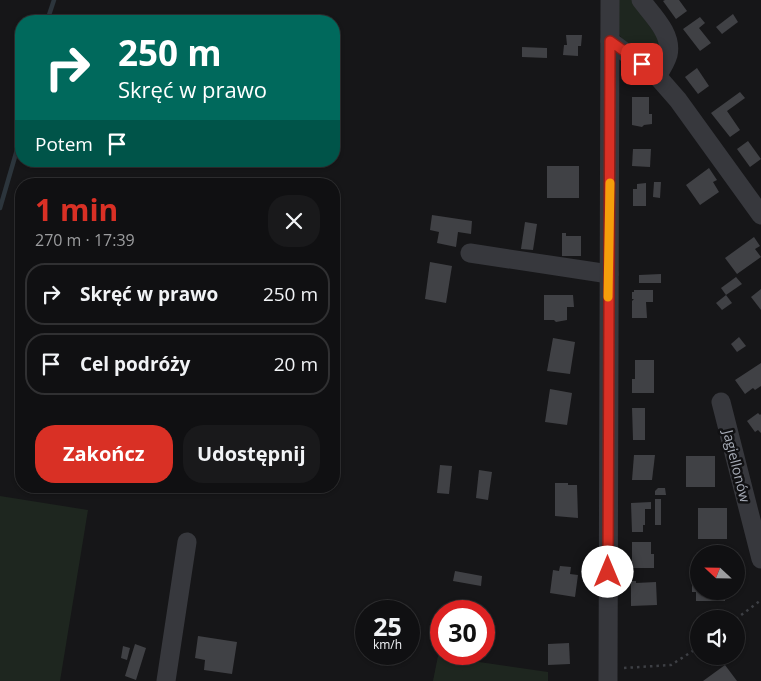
<!DOCTYPE html>
<html lang="pl">
<meta charset="utf-8">
<style>
body{margin:0;font-family:"Open Sans",sans-serif;background:#19191b;color:#f1f3f6;height:100vh;display:flex;flex-direction:column;font-size:19px;white-space:nowrap}
*{box-sizing:border-box;margin:0}
p{font-size:16px;color:#9c9d9f}
.icon{flex:none;width:28px;height:28px;fill:none;stroke:currentColor;stroke-width:2;stroke-linecap:round;stroke-linejoin:round}
.map{position:relative;flex:1;overflow:hidden}
.sheet{position:absolute;left:15px;top:178px;width:325px;height:315px;display:flex;flex-direction:column;background:#101012;border-radius:20px;box-shadow:0 1px 4px #0004,0 0 0 1px #303032}
.sheet>*{flex:none}
.top-card{position:absolute;left:15px;top:15px;width:325px;height:152px;border-radius:20px;box-shadow:0 1px 4px #0004,0 0 0 1px #303032;background:#00695c;color:#fff;overflow:hidden}
.needle{width:32px;rotate:292deg}
.tools{position:absolute;left:690px;top:545px;display:grid;gap:10px}
.tools a{display:grid;place-items:center;width:55px;height:55px;border-radius:50%;background:#101012;box-shadow:0 1px 4px #0004,0 0 0 1px #303032;font-size:25px}
.speed{position:absolute;left:355px;top:600px;display:flex;gap:10px;font-size:25px;font-weight:700;text-align:center}
.speed>*{display:grid;place-content:center;width:65px;height:65px;border-radius:50%;background:#101012;box-shadow:0 1px 4px #0004,0 0 0 1px #303032;line-height:1}
.speed small{font-size:12px;font-weight:400}
.speed .limit{border:8px solid #d22;background:#fff;color:#111}
.pin{position:absolute;display:grid;place-items:center;width:42px;height:42px;color:#fff;margin:-21px;border-radius:10px;box-shadow:0 2px 8px #0006}
.me{position:absolute;width:55px;margin:-28px;rotate:0deg;stroke-linejoin:round;filter:drop-shadow(0 0 4px #0008)}
.turn{display:flex;align-items:center;gap:18px;height:105px;padding:0 20px;font-size:22px}
.turn .icon{width:65px;height:65px;stroke-width:2.5}
.turn b{display:block;font-size:35px;line-height:42px}
.then{display:flex;align-items:center;height:48px;padding:0 20px;background:#0003;gap:10px;font-size:19px}
.round{display:grid;place-items:center;flex:none;width:52px;height:52px;border-radius:20px;background:#19191b}
.summary{display:flex;align-items:center;justify-content:space-between;height:85px;padding:0 20px}
h1{font-size:30px;font-weight:700;line-height:38px;color:#d93025}
.button{display:flex;gap:10px;margin-top:auto;padding:10px 20px}
.button a{flex:1;height:58px;border-radius:20px;background:#d93025;color:#fff;font-size:20px;font-weight:700;line-height:58px;text-align:center}
.button a+a{background:#19191b;color:#f1f3f6}
ul{padding:0;list-style:none}
li{display:flex;align-items:center;gap:15px;height:62px;margin:0 10px 8px;padding:0 10px;border:2px solid #303032;border-radius:20px}
li div{flex:1}
li b{display:block;font-size:19px}
li em{font-style:normal}
.map>svg:first-child{display:block}
.green{fill:#1e261f}
.lines{fill:none;stroke-linecap:round;stroke-linejoin:round}
.stream{stroke:#2c353c;stroke-width:4.5}
.building{fill:#404145}
.path{stroke:#3d3f44;stroke-width:2.5;stroke-dasharray:2.5 4;stroke-linecap:butt}
.minor{stroke:#37383d;stroke-width:19}
.route-casing{stroke:#8d1f18;stroke-width:12}
.route{stroke:#d93025;stroke-width:9}
.slow{stroke:#f59e0b;stroke-width:9}
.labels{text-anchor:middle;dominant-baseline:central;stroke-width:5;stroke-linejoin:round;paint-order:stroke}
.street-label{font-size:14px;fill:#a8adb8;stroke:#111113}
</style>
<div class="map">
<svg width="761" height="681" viewBox="0 0 761 681">
<rect width="100%" height="100%" fill="#161618"/>
<g class="green">
<path d="M616,0H632L661,43L662,52L657,60L649,61L622,39L615,28Z"/>
<path d="M0,496L88,510L60,681H0Z"/>
<path d="M438,656L548,672V681H433Z"/>
</g>
<g class="lines">
<g class="stream">
<path d="M47,21L54,0"/>
<path d="M21,96V104"/>
<path d="M0,208L21,136"/>
</g>
</g>
<g class="building">
<path d="M665,0H679L687,11L676,19L663,1Z"/>
<path d="M733,14L738,22L722,34L716,27Z"/>
<path d="M700,17L705,23L699,28L711,43L700,51L683,29Z"/>
<path d="M566,35H582L581,46H578V56L563,55L564,45H567Z"/>
<path d="M522,47L547,48V58L522,57Z"/>
<path d="M697,68L709,86L698,94L685,77Z"/>
<path d="M740,92L745,98L727,111L740,130L730,137L711,113Z"/>
<path d="M632,97H649V114H652V124L644,125L642,127L632,125Z"/>
<path d="M748,141L761,159L750,167L737,149Z"/>
<path d="M633,149H651L650,167L632,166Z"/>
<rect x="547" y="166" width="32" height="32"/>
<path d="M709,168L717,180L713,182L719,192L700,205L686,185Z"/>
<path d="M654,182H661L660,198L653,197Z"/>
<path d="M646,183V206H633V189H637V184Z"/>
<path d="M432,215L472,221L471,234L458,232L456,247L437,243L439,232L430,230Z"/>
<path d="M525,222L537,224L533,250L521,249Z"/>
<path d="M562,233H566V236H581V256H562Z"/>
<path d="M754,237L760,246L755,249L761,257L737,274L725,258Z"/>
<path d="M430,262L452,266L446,303L425,299Z"/>
<path d="M661,274V283H639V275Z"/>
<path d="M736,277L742,284L726,295L721,288Z"/>
<path d="M761,289V310L751,297Z"/>
<path d="M634,290H653V302H646L647,318H632V301L634,299H632V292H634Z"/>
<path d="M544,295H573L574,307H567V320L556,322L554,320H544Z"/>
<path d="M726,295L732,303L722,310L716,303Z"/>
<path d="M739,337L746,346L737,352L731,344Z"/>
<path d="M553,338L575,342L570,374L547,371Z"/>
<path d="M635,360H654V393H632V379H635Z"/>
<path d="M761,363V386L755,390L753,388L745,394L735,380Z"/>
<path d="M550,389L572,393L567,425L545,422Z"/>
<path d="M632,408H645V440H633Z"/>
<path d="M758,413L760,415L761,414V433L758,430L755,432L747,421Z"/>
<path d="M634,455H655L652,480H632Z"/>
<rect x="686" y="456" width="29" height="31"/>
<path d="M440,465L452,466L449,494L437,493Z"/>
<path d="M479,470L492,472L488,500L476,498Z"/>
<path d="M555,483H568V485H577L578,518L555,516Z"/>
<path d="M658,488H665L666,495H655V491Z"/>
<rect x="655" y="499" width="6" height="26"/>
<path d="M651,502V509H645V525H643V532H632L631,503Z"/>
<rect x="698" y="508" width="29" height="31"/>
<path d="M632,542H651V554H654V568H632Z"/>
<path d="M560,566L571,567L570,574L578,575L575,597L550,593L553,570L559,571Z"/>
<path d="M696,569H699V591H725V601H696V592H692V577H696Z"/>
<path d="M455,571L482,576L481,586L453,581Z"/>
<path d="M631,581H636V583L656,582L657,605L631,606Z"/>
<path d="M198,636L237,642L232,674L204,670L205,660L195,658Z"/>
<path d="M569,643L570,664L548,665V644Z"/>
<path d="M135,644L146,648L136,680L125,676Z"/>
<path d="M123,646L130,648L127,660L121,658Z"/>
<path d="M725,665L737,681H703Z"/>
</g>
<g class="lines">
<g class="path">
<path d="M736,619L761,600"/>
<path d="M624,668L671,665L699,647"/>
</g>
<g class="minor">
<path d="M641,0C652,15 673,34 668,55C666,62 661,70 657,76"/>
<path d="M610,41L657,76L678,100L761,215"/>
<path d="M470,253L609,274"/>
<path d="M721,402L761,559"/>
<path d="M166,681L187,542"/>
<path d="M608,681L610,0"/>
</g>
</g>
<g class="lines">
<g class="route-casing">
<path id="route" d="M608,572L610,41L642,64"/>
</g>
<use href="#route" class="route"/>
<path class="slow" d="M608,297L610,183"/>
</g>
<g class="labels">
<g class="street-label">
<text transform="translate(737 466) rotate(76)">Jagiellonów</text>
</g>
</g>
</svg>
<div class="tools">
<a><svg class="needle" viewBox="-14 -14 28 28"><path d="M0-13l5 13h-10z" fill="#e53935"/><path d="M0 13l5-13h-10z" fill="#9c9d9f"/></svg></a>
<a><svg class="icon" aria-label="sound" viewBox="0 0 24 24"><path d="M4 9h4l5-4v14l-5-4H4zM17 9q2 3 0 6"/></svg></a>
</div>
<div class="speed"><div>25<small>km/h</small></div><div class="limit">30</div></div>
<div class="pin" style="left:642px;top:64px;background:#d93025"><svg class="icon" aria-label="arrive" viewBox="0 0 24 24"><path d="M6 21V4h12l-3 4 3 4H6"/></svg></div>
<svg class="me" style="left:608px;top:572px" viewBox="-20 -20 40 40"><circle r="19" fill="#fff"/><path d="M0-13L10 11 0 6-10 11z" fill="#d93025"/></svg>
<div class="top-card">
<div class="turn"><svg class="icon" aria-label="right" viewBox="0 0 24 24"><path d="M7 20v-9h11M14 6l5 5-5 5"/></svg><div><b>250 m</b>Skręć w prawo</div></div>
<div class="then">Potem<svg class="icon" aria-label="arrive" viewBox="0 0 24 24"><path d="M6 21V4h12l-3 4 3 4H6"/></svg></div>
</div>
<section class="sheet">
<div class="summary"><div><h1>1 min</h1><p>270 m · 17:39</p></div><a class="round"><svg class="icon" aria-label="close" viewBox="0 0 24 24"><path d="M6 6l12 12M18 6L6 18"/></svg></a></div>
<ul>
<li><svg class="icon" aria-label="right" viewBox="0 0 24 24"><path d="M7 20v-9h11M14 6l5 5-5 5"/></svg><div><b>Skręć w prawo</b></div><em>250 m</em></li>
<li><svg class="icon" aria-label="arrive" viewBox="0 0 24 24"><path d="M6 21V4h12l-3 4 3 4H6"/></svg><div><b>Cel podróży</b></div><em>20 m</em></li>
</ul>
<div class="button"><a>Zakończ</a><a>Udostępnij</a></div>
</section>
</div>
